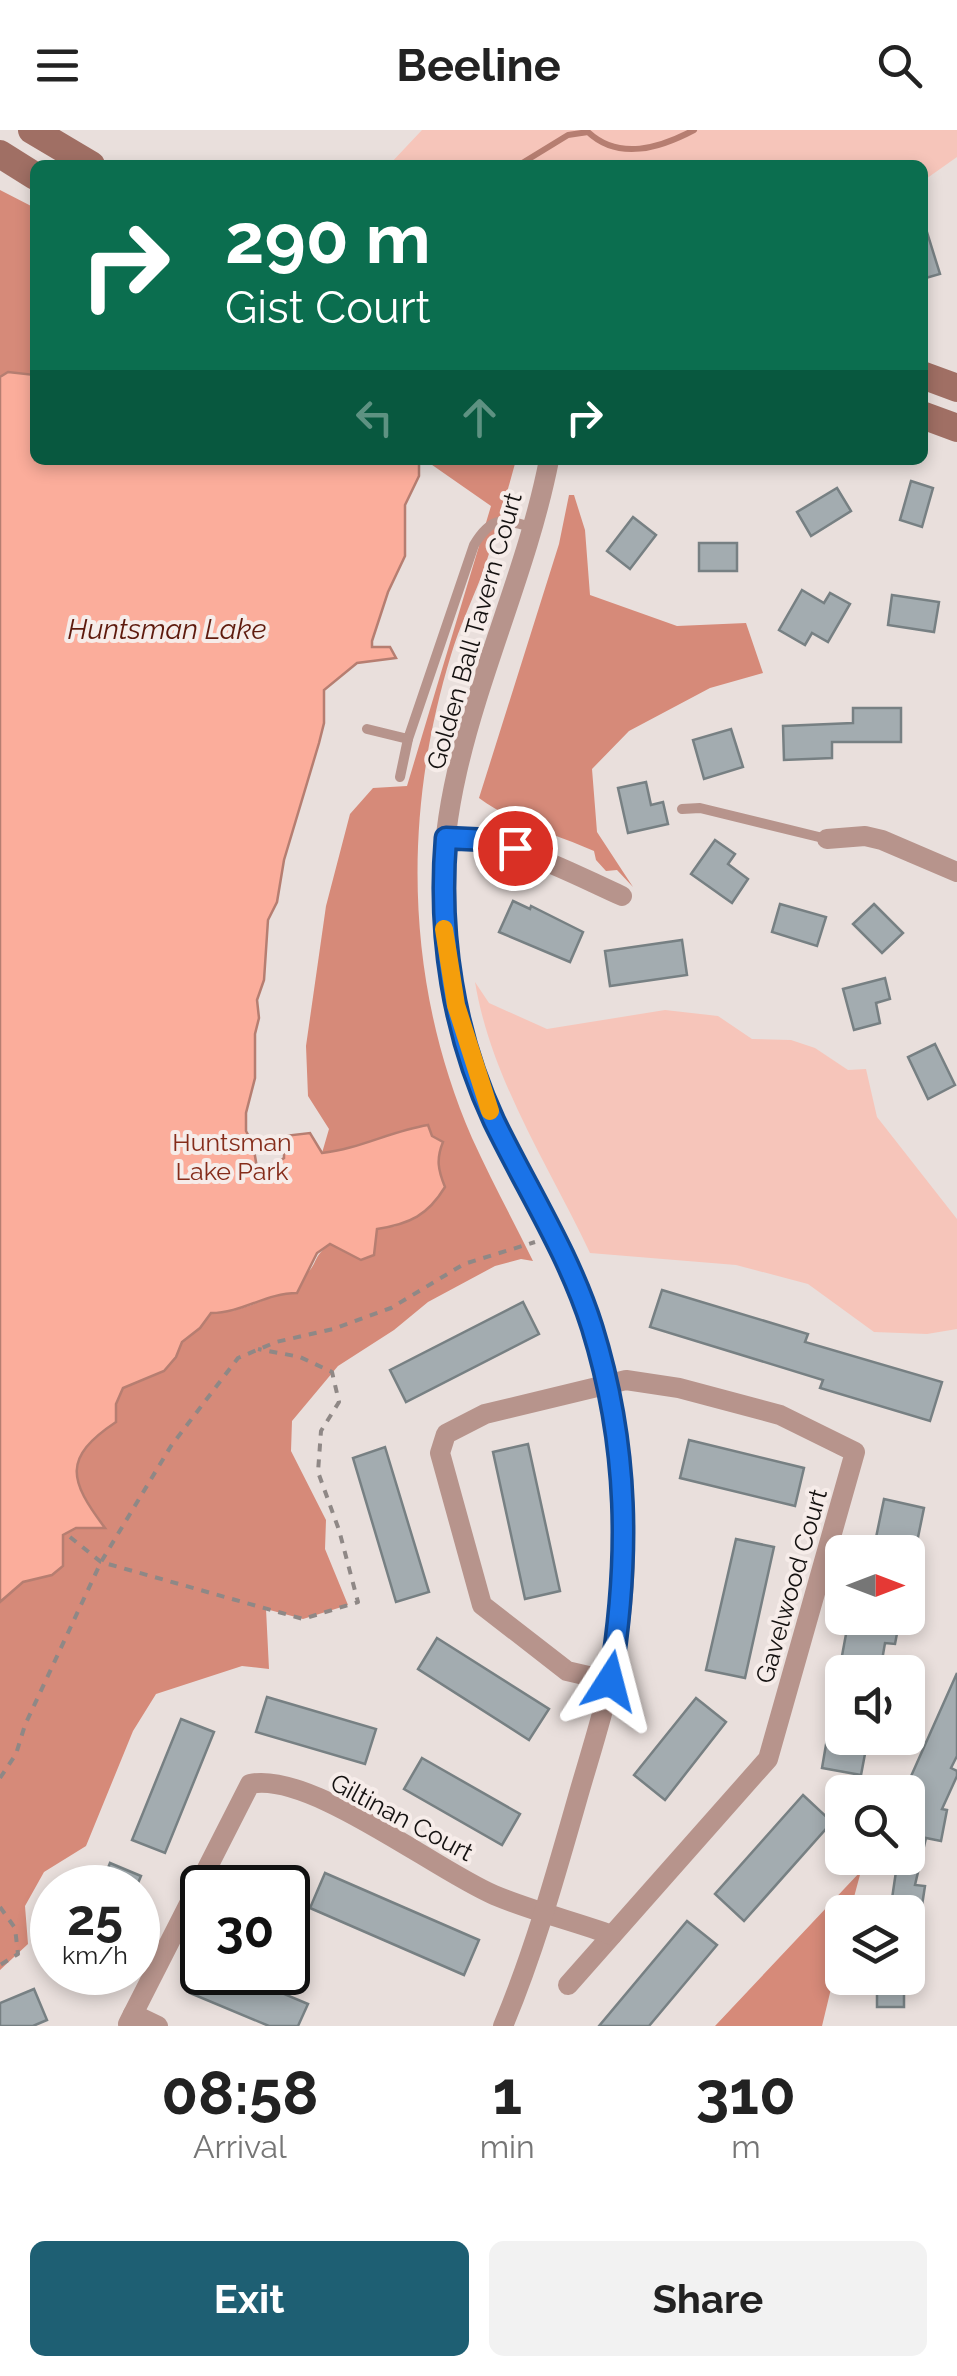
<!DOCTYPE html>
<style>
body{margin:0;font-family:Raleway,sans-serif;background:#f2f2f2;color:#222;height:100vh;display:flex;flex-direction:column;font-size:38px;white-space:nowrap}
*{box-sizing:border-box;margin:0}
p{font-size:32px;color:#767676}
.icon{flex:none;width:55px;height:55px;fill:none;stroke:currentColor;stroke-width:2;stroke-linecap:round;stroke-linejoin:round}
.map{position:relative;height:1896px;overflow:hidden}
.details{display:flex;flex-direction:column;background:#fff;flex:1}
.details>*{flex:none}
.guide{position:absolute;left:30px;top:30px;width:898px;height:305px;border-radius:15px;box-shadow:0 5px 15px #0003;background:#0b6e4f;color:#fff;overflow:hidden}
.needle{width:65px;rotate:90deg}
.buttons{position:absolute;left:825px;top:1405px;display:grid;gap:20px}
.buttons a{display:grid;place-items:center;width:100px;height:100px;border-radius:15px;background:#fff;box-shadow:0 5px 15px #0003;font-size:50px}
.speed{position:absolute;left:30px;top:1735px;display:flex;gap:20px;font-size:50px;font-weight:700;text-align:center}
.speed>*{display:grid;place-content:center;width:130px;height:130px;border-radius:50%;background:#fff;box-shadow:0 5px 15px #0003;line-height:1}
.speed small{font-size:25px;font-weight:400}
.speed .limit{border:5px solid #111;border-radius:15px;background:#fff;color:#111}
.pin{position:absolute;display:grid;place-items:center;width:85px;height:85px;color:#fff;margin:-42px;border:5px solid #fff;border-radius:50%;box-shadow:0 2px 10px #0007}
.me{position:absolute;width:110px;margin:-55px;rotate:9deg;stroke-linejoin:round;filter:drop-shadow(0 0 8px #0008)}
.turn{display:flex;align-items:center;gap:35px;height:210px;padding:0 30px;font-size:45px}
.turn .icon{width:130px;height:130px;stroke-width:2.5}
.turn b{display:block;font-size:70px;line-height:85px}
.lanes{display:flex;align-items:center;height:95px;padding:0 30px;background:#0003;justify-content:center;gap:50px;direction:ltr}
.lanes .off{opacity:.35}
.eta{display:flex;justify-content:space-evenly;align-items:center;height:170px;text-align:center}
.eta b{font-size:60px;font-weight:700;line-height:70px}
.primary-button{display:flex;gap:20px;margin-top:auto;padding:20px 30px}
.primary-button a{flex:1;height:115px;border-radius:15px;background:#1e5f73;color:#fff;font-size:40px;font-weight:700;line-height:115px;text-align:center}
.primary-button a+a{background:#f2f2f2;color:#222}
header{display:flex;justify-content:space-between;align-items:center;height:130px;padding:0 30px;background:#fff;font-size:45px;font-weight:700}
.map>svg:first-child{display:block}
.green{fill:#f6c5ba}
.forest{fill:#d68a79}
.water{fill:#fbad9b;stroke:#b67e71;stroke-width:2.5}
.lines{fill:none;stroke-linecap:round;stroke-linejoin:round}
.stream{stroke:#b67e71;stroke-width:6}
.building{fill:#a3acb0;stroke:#778083;stroke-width:2.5}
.path{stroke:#8f8886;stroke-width:4;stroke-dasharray:8 8;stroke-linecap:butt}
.lane{stroke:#b7948c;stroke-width:10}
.street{stroke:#b7948c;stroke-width:20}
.secondary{stroke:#a06f64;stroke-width:28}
.route-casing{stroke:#114b97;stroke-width:25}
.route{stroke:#1a73e8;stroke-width:18}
.slow{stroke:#f59e0b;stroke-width:18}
.labels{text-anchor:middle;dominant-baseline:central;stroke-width:8;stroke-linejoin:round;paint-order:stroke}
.street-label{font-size:25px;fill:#141110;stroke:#f6ece9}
.park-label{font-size:25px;fill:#852c1a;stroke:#f6ece9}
.water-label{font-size:28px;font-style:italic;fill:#5e1a0d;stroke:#f6ece9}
</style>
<header><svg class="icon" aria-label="menu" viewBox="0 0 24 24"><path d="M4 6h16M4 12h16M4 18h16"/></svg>Beeline<svg class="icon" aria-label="search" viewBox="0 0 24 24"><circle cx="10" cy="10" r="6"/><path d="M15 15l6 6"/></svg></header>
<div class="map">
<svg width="957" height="1896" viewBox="0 0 957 1896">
<rect width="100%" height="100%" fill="#e9dfdc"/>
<g class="green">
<path d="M422,0H957V27L923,51L922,35H389Z"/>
<path d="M475,852L489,873L547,899L665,880L718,886L752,909L791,910L815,918L848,940L866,939L877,987L957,1089V1199L927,1204L874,1202L808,1154L736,1135L590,1123C549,1036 491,949 475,852Z"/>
</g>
<g class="forest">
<path d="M0,60L35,78V245L8,242L0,247Z"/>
<path d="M425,330H516C505,369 495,409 481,447C471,473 459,498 451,525C402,685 405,854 472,1008C491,1050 513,1090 533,1131L521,1129L495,1136L428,1172L394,1200L338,1236L292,1291L291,1321L326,1390L325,1419L348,1475L303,1489L266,1479L269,1539L242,1536L156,1564L133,1601L86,1716L44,1742L25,1776L28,1814L0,1840V1472L23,1452L52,1445L63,1405L76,1398H104C70,1350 62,1328 116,1292V1274L122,1258L151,1247L176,1227L182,1212L200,1198L211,1183C243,1183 281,1164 306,1144C318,1134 312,1127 330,1114L346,1121L377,1099L396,1096L445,1057C436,1036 436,1016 427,995C391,1002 358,1019 322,1023L329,999L308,966L306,916L326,776L350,684L373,658L407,656L491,376Z"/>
<path d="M569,365H574L585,400L590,465L677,496L746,493L763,543L710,558L629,601L592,639L597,702L633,757L617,740L606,741L596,730L594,721C555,704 513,693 479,668L559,414Z"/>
<path d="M861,1741L850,1782H842V1813L822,1896H715Z"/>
</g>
<path class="water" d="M8,242L35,245V330H419V346L405,375V426L388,462L372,511V517H390L396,528L357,533L324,560V593L319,613L284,730L277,772L268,790L264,850L257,870L259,888L255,904V948L246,983V1001L253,1014L257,1038L268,1039L284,1028V1006L310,1003L322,1023C359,1019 391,1001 428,995L432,1006L443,1012C436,1029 438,1040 445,1057C428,1085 410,1094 377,1099L374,1125L361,1130L330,1114L317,1123L297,1163C266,1163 242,1183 211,1183L200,1198L182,1212L176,1227L164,1241L123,1258L116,1274V1292C62,1328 69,1350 105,1398H76L63,1405V1436L52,1445L23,1452L0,1472V247Z"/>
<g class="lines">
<path class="stream" d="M519,35L568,5L588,2C619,31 660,18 694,0"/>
</g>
<g class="building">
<path d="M922,99H926L940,144L922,149Z"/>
<path d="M911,351L933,358L922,397L900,390Z"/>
<path d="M837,358L851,381L811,406L797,382Z"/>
<path d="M633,387L656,405L630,439L607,421Z"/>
<rect x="699" y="413" width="38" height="28"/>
<path d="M802,460L824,473L830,463L850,474L828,512L812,503L805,515L779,500Z"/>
<path d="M892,465L939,472L934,502L888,495Z"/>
<path d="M853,578H901V612H832V628L784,630L783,596L853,593Z"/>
<path d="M731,599L743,637L704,649L693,610Z"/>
<path d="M646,652L651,675L663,672L668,694L628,703L618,658Z"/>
<path d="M715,710L735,724L728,734L748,749L732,773L691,744Z"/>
<path d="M513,771L530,779L531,776L583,802L570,832L499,802Z"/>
<path d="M780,774L826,787L817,816L772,802Z"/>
<path d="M874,774L903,803L882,823L853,794Z"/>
<path d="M682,810L687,845L610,856L605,821Z"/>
<path d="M885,848L890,869L876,873L880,893L854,900L843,859Z"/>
<path d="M935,914L955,955L928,969L908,927Z"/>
<path d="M662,1160L808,1204L805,1212L942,1252L930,1291L820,1258L823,1250L650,1197Z"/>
<path d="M523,1172L539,1204L406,1272L390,1240Z"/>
<path d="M689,1310L804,1338L795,1376L680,1348Z"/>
<path d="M528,1314L560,1461L525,1469L493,1322Z"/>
<path d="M385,1317L429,1462L396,1472L353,1328Z"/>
<path d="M884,1369L924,1378L915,1422H873Z"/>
<path d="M736,1409L774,1417L745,1548L706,1540Z"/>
<path d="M849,1488H900L895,1514L885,1513L880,1542H839Z"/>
<path d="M437,1508L549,1579L529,1610L418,1539Z"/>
<path d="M957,1543V1626L951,1638L957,1641V1646L942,1679L947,1680L941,1711L926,1708L915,1755L925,1756L921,1782H890L898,1728H908V1653Z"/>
<path d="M267,1567L376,1599L365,1634L256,1602Z"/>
<path d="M696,1568L726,1592L665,1670L634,1645Z"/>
<path d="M834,1568L842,1569V1608H868L861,1645L822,1638Z"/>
<path d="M181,1589L214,1602L165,1723L132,1710Z"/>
<path d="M422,1628L520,1684L502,1715L404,1659Z"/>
<path d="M803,1665L832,1692L744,1791L715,1764Z"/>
<path d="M110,1733L141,1746L136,1758H100Z"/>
<path d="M325,1743L479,1810L464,1845L310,1778Z"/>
<path d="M687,1791L717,1815L649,1896H599Z"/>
<path d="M198,1842H232L308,1874L298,1896H269L190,1863Z"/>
<rect x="877" y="1848" width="27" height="29"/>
<path d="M34,1859L47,1890L33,1896H0V1873Z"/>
</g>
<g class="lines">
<g class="path">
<path d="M70,1407L101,1432L303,1489L358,1472L339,1400L318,1342L321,1301L339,1272L332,1242L300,1227L258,1219"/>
<path d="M0,1648L16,1624L25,1595L101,1432L171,1316L238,1228L276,1212L333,1199L391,1178L464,1134L535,1112"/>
<path d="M0,1777L15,1798L18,1824L0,1835"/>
</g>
<g class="lane">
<path d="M367,599L408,609L474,415C491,387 501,388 531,397"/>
<path d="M400,647L408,609"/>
<path d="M682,679L700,678L827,709"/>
</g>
<g class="street">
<path d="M446,709C513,710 562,739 622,766"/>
<path d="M827,709L865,706L882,710L957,742"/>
<path d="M568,1855L768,1629L855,1322L780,1285L679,1258L626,1250L485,1284L446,1304L440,1323L482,1475L567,1541L610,1551"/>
<path d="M133,1884L250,1654C310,1641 435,1740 494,1765C532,1781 573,1791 612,1805"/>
<path d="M128,1894L133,1884L158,1896"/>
<path d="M503,1896C534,1822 555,1747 577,1670C588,1631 601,1592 610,1552C640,1416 624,1270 571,1142C548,1089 517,1041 493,989C465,927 449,859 444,791C431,630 519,484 549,330"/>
</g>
<g class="secondary">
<path d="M32,0L91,35"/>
<path d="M0,24L35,46"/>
<path d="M922,245L957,258"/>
<path d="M922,285L957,298"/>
</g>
</g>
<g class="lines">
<g class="route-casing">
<path id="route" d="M515,718L488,710L446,708C438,805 453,903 494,991C527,1059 569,1124 592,1197C629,1316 630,1429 610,1551"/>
</g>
<use href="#route" class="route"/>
<path class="slow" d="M444,799L456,875L490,981"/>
</g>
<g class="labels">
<g class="street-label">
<text transform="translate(474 501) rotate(-74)">Golden Ball Tavern Court</text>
<text transform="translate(791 1456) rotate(-74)">Gavelwood Court</text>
<text transform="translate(402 1687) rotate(28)">Giltinan Court</text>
</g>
<g class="park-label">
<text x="232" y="1012">Huntsman<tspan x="232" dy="29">Lake Park</tspan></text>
</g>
<g class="water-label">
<text x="167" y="499">Huntsman Lake</text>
</g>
</g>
</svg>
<div class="buttons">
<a><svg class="needle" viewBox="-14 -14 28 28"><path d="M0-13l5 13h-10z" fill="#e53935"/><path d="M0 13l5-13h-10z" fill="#767676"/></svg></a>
<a><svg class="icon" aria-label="sound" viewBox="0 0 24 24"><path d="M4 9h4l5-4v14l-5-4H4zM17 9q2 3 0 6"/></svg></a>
<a><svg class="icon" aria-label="search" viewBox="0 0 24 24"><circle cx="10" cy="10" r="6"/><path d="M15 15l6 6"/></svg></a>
<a><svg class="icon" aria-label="layers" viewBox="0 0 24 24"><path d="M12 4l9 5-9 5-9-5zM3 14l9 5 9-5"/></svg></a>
</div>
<div class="speed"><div>25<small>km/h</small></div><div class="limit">30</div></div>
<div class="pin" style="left:515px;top:718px;background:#d93025"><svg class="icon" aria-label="arrive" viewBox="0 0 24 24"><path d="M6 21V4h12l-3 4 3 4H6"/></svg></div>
<svg class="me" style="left:610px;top:1551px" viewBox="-20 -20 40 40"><path d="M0-17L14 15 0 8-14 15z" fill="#1a73e8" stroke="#fff" stroke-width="4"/></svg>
<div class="guide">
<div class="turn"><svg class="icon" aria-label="right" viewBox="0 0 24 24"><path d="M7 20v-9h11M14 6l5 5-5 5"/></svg><div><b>290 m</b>Gist Court</div></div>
<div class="lanes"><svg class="icon off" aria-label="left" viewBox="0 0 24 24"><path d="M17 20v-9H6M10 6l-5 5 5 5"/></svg><svg class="icon off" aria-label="ahead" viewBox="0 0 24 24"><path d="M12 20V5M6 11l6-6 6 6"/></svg><svg class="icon" aria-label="right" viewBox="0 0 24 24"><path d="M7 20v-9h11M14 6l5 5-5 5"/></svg></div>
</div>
</div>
<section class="details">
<div class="eta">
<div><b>08:58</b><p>Arrival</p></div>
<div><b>1</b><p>min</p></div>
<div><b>310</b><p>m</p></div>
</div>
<div class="primary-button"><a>Exit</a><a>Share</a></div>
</section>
